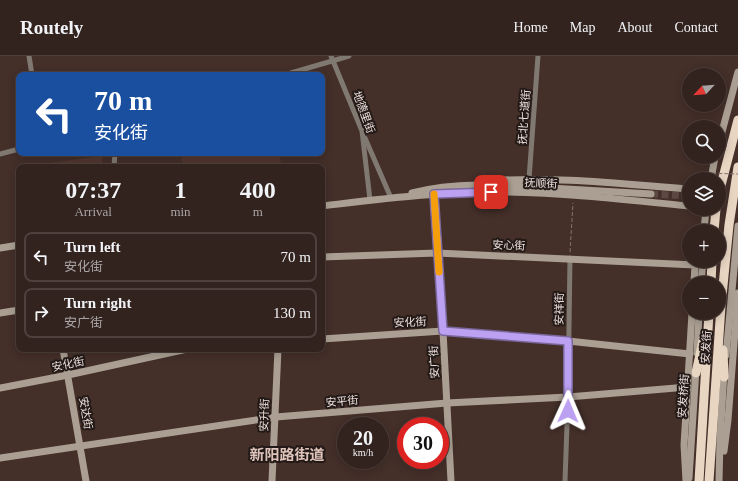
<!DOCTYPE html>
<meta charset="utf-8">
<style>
body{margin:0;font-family:"Times New Roman","Noto Sans SC",serif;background:#3e2f2c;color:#f1f3f6;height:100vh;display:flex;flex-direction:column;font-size:15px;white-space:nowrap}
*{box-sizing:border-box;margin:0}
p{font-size:13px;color:#a9a4a4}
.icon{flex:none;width:22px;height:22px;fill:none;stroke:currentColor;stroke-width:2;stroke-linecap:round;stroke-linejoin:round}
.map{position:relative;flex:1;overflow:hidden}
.sheet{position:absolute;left:16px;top:108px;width:309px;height:188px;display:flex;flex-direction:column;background:#33231f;border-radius:8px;box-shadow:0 2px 10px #0003,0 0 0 1px #4e403d}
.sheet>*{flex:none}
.hud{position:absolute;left:16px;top:16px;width:309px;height:84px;border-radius:8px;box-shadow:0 2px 10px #0003,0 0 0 1px #4e403d;background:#1a4fa0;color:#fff;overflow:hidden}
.needle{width:26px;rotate:244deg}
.buttons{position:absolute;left:682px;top:12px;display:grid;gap:8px}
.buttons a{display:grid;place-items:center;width:44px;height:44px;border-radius:50%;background:#33231f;box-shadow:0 2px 10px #0003,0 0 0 1px #4e403d;font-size:20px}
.speed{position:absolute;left:337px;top:361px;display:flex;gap:8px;font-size:20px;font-weight:700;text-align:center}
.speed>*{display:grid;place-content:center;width:52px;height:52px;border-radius:50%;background:#33231f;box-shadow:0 2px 10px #0003,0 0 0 1px #4e403d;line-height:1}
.speed small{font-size:10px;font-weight:400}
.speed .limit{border:6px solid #d22;background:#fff;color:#111}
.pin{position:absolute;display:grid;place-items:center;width:34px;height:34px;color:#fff;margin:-17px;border-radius:8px;box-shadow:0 2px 6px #0006}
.me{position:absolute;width:44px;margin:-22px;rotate:1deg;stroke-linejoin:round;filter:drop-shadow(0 0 3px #0008)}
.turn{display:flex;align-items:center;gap:14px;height:84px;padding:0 12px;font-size:18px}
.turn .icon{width:52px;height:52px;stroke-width:2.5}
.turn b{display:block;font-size:28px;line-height:34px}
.eta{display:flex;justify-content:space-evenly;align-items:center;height:68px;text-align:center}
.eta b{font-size:24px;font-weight:700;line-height:28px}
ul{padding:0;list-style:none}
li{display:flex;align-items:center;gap:12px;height:50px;margin:0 8px 6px;padding:0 4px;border:2px solid #4e403d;border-radius:8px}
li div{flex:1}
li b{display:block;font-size:15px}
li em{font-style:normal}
header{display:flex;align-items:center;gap:24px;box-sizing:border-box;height:56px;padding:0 20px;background:#33231f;border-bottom:1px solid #4e403d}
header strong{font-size:19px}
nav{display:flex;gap:22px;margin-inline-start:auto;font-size:14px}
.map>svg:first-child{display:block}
.built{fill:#533730}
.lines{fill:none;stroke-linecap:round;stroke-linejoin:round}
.secondary-tunnel{stroke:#5d4944;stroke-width:7;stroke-dasharray:7 3.5;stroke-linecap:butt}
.path{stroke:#85736e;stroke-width:1;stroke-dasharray:4 2;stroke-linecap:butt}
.street{stroke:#807971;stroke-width:5}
.secondary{stroke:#aa9f92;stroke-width:7}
.highway{stroke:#e8d6c3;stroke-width:9}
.path-bridge{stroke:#85736e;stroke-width:1;stroke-dasharray:4 2;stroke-linecap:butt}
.route-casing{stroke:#7a689d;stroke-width:10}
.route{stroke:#bca0f2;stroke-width:7}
.slow{stroke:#f59e0b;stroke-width:7}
.labels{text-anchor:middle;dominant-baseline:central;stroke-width:4;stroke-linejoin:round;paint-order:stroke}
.street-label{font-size:11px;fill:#eddfdb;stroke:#231a17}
.district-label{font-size:15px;font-weight:bold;fill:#dfc4bc;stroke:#231a17}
</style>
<header>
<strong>Routely</strong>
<nav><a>Home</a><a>Map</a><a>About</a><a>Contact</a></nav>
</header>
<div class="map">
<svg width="738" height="425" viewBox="0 0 738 425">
<rect width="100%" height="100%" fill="#442f29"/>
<g class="built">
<path d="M181,97H280L281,111H183Z"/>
<path d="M102,100V111H34V109Z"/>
</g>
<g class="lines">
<g class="secondary-tunnel">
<path d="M651,138L689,140"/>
<path d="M719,142L738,144"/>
</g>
<path class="path" d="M570,196L573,147"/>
<g class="street">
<path d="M29,0L32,19"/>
<path d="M331,0L362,75L370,144"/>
<path d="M284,19L349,0"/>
<path d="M365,82L391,142"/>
<path d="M0,98L19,93"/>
<path d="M114,111L115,97"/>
<path d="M529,123L538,0"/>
<path d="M565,425L568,341L570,202"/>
</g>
<g class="secondary">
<path d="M719,87L738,16"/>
<path d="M711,123L715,101"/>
<path d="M488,125C554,120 622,128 689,133"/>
<path d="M412,137C456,125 505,129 550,132C584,134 618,136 651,138"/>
<path d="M434,138L443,275L451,425"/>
<path d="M322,150C382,143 443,135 504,136C566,137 628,144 689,150"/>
<path d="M704,175L706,153"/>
<path d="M0,192L19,189"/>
<path d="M322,201L437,197L695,209L694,227"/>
<path d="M701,227L703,205"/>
<path d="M0,257L19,254"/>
<path d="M322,283L443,275L568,285L690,298"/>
<path d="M63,293L86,425"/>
<path d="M697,297L699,257"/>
<path d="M726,299L738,170"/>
<path d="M0,332L68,319L187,293"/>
<path d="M724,395L728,364L738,237"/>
<path d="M0,402L276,361L447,347L568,341L688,331"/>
<path d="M689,422L696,313"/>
<path d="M272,425L278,293"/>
<path d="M686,425L684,389L692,257"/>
<path d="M719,425L720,384L724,316"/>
</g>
<g class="highway">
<path d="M719,137L738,64"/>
<path d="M714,175L716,153"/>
<path d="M711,227L712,205"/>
<path d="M723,294L724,321"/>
<path d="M696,317L704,280"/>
<path d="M699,425L709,257"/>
<path d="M709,425L721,250L729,169L738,111"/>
</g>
<path class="path-bridge" d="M698,123L701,117L738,118"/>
</g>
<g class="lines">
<g class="route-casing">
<path id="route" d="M491,136L434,138L443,275L568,285V355"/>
</g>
<use href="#route" class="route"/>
<path class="slow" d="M434,138L439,216"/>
</g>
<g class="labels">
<g class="street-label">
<text transform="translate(364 56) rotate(70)">地德里街</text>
<text transform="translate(524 61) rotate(-86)">抚北七道街</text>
<text transform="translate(541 127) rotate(3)">抚顺街</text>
<text transform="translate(509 189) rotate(2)">安心街</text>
<text transform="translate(559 253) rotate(-89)">安祥街</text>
<text transform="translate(410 266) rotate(-3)">安化街</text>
<text transform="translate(706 291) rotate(-86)">安发街</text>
<text transform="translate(434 306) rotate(-93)">安广街</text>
<text transform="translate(68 308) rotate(-12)">安化街</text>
<text transform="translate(683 340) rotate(-86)">安发桥街</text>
<text transform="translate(342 345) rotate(-5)">安平街</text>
<text transform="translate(86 357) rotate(80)">安达街</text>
<text transform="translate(264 359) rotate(-88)">安升街</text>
</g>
<g class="district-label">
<text x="287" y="399">新阳路街道</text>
</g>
</g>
</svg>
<div class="buttons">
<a><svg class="needle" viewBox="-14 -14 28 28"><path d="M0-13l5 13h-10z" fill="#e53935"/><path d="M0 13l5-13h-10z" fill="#a9a4a4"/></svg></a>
<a><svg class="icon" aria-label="search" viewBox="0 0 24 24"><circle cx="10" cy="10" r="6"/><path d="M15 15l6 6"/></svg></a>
<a><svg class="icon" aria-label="layers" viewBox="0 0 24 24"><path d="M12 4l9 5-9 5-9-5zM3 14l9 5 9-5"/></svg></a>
<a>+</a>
<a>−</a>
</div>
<div class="speed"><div>20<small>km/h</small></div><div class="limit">30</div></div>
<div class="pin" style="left:491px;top:136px;background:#d93025"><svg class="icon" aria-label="arrive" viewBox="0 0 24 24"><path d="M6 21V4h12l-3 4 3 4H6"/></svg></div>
<svg class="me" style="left:568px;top:355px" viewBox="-20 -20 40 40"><path d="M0-17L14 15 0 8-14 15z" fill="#bca0f2" stroke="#fff" stroke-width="4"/></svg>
<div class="hud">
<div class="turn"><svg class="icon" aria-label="left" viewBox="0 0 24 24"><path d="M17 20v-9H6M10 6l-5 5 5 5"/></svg><div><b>70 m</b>安化街</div></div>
</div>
<section class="sheet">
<div class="eta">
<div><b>07:37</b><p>Arrival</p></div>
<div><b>1</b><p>min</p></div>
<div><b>400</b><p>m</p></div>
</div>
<ul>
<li><svg class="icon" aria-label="left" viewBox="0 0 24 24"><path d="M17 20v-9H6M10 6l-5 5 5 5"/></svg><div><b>Turn left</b><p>安化街</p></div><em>70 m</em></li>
<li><svg class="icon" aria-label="right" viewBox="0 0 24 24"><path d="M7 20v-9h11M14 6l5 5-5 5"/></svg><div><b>Turn right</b><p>安广街</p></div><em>130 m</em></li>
</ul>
</section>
</div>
